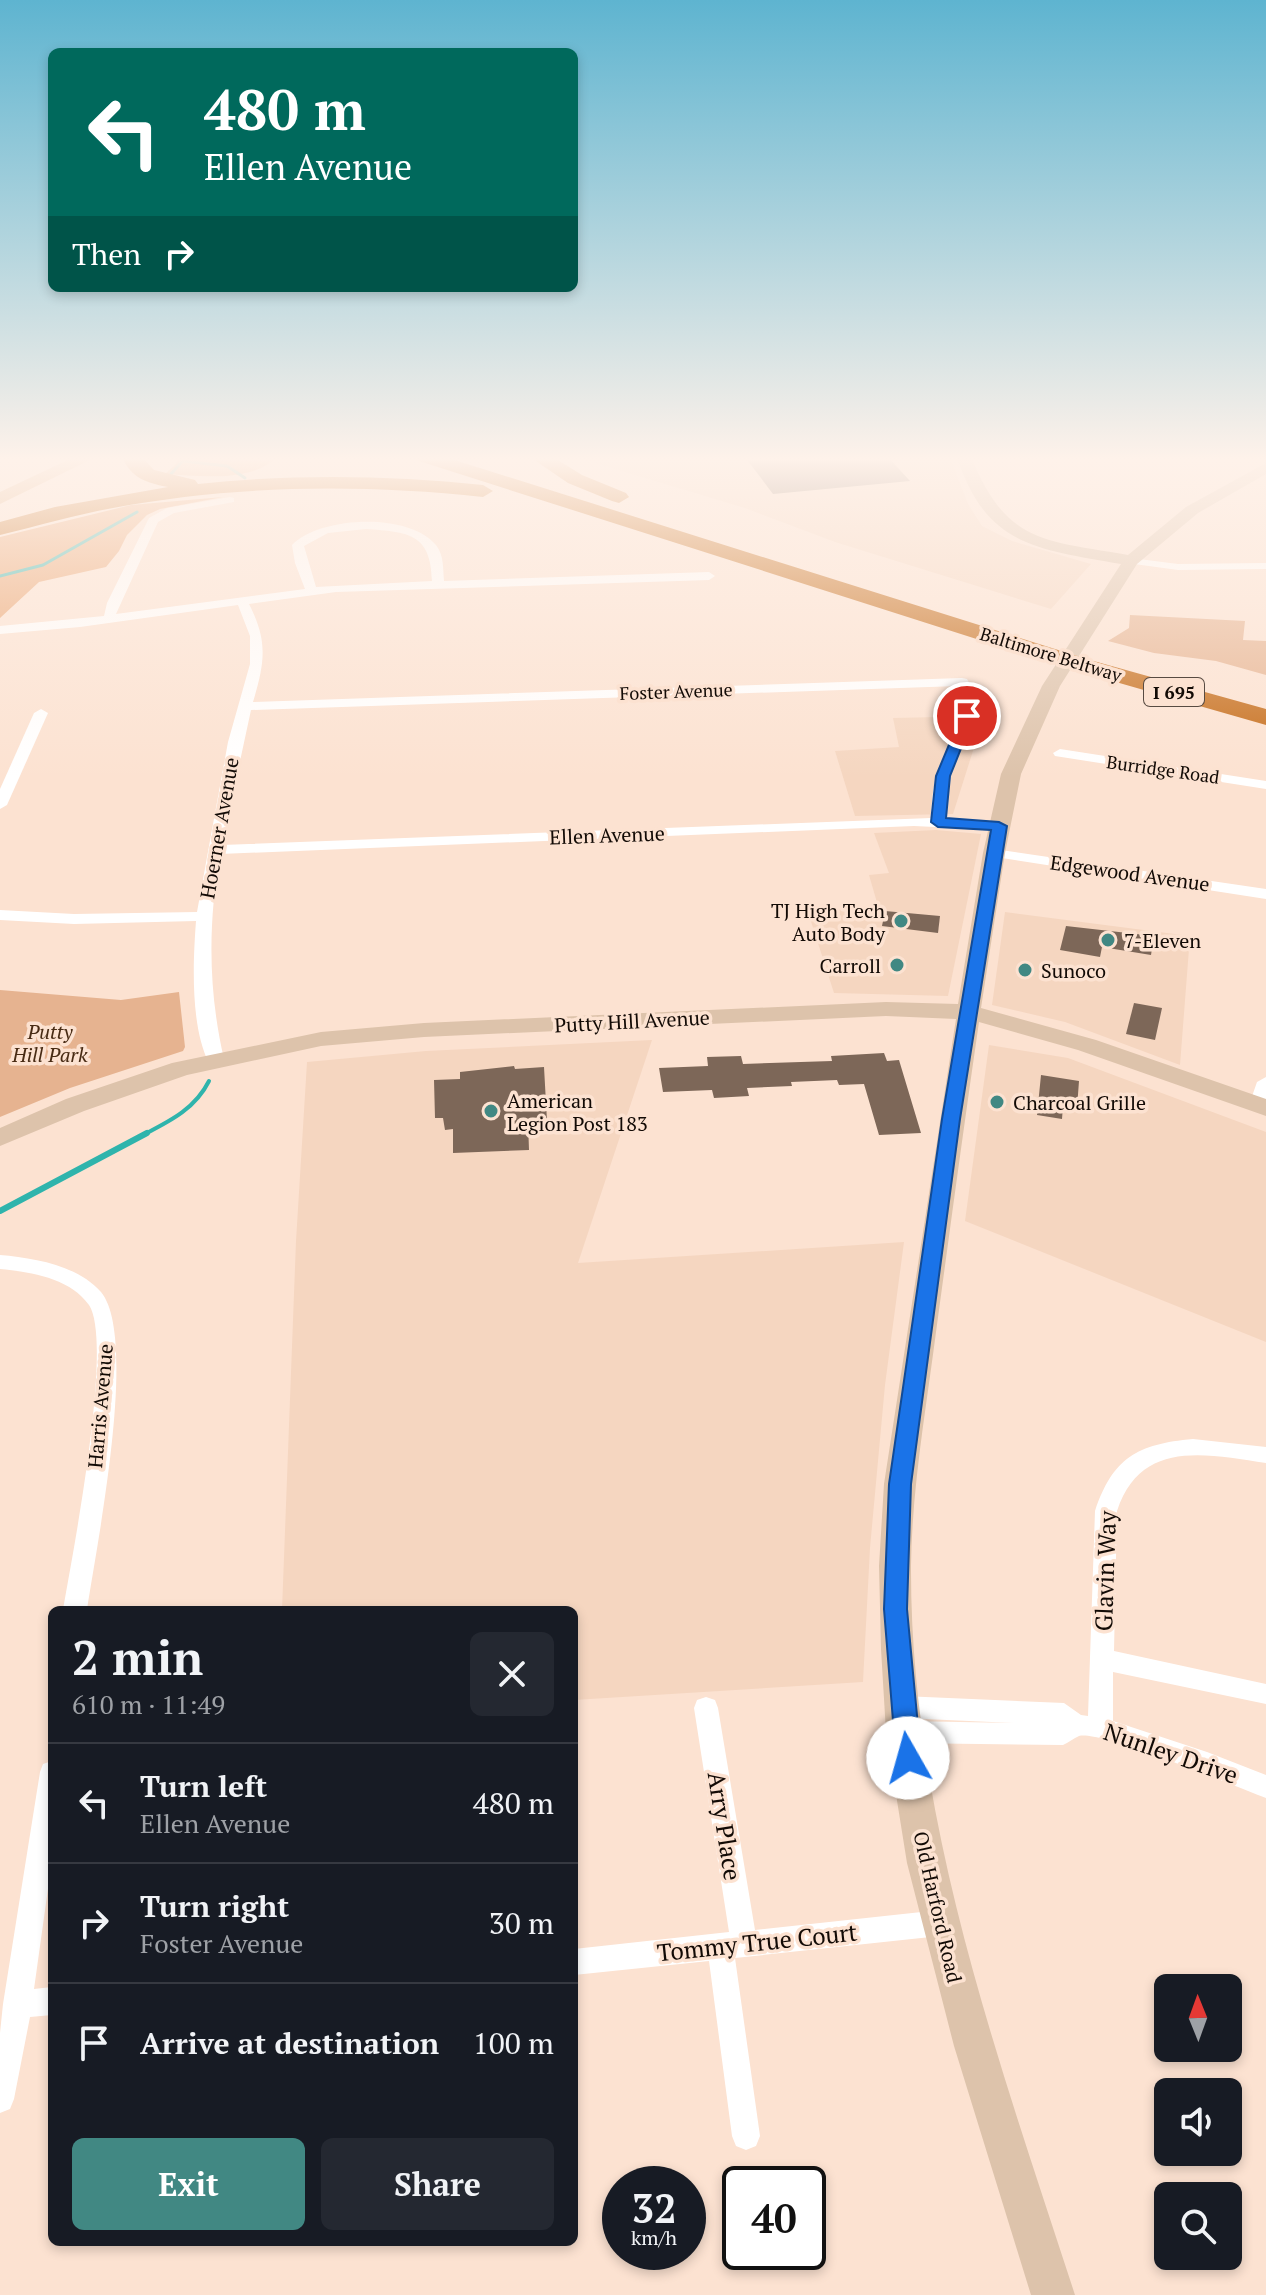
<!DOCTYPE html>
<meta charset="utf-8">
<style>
body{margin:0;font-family:"PT Serif",serif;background:#242831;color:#f1f3f6;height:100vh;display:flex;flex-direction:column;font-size:30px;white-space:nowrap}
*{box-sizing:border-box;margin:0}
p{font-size:26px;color:#9ea1a6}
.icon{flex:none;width:44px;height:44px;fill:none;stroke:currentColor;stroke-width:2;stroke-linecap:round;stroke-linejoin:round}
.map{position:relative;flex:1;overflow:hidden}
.sheet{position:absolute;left:48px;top:1606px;width:530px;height:640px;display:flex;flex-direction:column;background:#171b24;border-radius:12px;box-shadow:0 4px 12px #0003}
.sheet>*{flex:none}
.guide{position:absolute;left:48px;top:48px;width:530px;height:244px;border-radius:12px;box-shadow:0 4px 12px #0003;background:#00695c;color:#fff;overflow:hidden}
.needle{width:52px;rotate:359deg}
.tools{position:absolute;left:1154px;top:1974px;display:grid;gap:16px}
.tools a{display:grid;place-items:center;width:88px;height:88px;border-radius:12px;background:#171b24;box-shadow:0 4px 12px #0003;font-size:40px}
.speed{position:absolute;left:602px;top:2166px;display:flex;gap:16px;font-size:40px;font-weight:700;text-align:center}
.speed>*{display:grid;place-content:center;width:104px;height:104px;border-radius:50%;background:#171b24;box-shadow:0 4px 12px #0003;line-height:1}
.speed small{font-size:20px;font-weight:400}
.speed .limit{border:4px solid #111;border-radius:12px;background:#fff;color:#111}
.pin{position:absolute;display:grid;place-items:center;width:68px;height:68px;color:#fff;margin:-34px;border:4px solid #fff;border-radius:50%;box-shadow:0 2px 8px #0007}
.me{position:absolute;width:88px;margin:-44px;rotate:353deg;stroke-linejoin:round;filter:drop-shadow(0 0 6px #0008)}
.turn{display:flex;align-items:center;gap:28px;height:168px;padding:0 24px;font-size:36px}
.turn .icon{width:104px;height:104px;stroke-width:2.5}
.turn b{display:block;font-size:56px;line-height:68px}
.then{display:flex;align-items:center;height:76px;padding:0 24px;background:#0003;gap:16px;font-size:30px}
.round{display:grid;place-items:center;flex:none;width:84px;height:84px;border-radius:12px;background:#242831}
.summary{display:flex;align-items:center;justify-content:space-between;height:136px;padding:0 24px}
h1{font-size:48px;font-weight:600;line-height:60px}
.primary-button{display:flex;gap:16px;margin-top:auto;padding:16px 24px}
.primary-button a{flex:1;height:92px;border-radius:12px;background:#418883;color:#fff;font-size:32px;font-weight:600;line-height:92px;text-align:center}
.primary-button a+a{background:#242831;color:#f1f3f6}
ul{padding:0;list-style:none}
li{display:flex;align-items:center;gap:24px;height:120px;padding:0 24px;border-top:2px solid #363941}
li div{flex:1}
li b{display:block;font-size:30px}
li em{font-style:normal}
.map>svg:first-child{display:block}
.built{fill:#f5d6c0}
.green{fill:#e6b390}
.forest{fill:#e9a16c}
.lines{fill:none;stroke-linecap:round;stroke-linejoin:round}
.stream-far2{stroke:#2fb4ac;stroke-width:3}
.stream-far1{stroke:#2fb4ac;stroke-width:4}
.stream{stroke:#2fb4ac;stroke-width:6}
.building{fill:#7d6758}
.street{fill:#fff;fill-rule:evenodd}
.secondary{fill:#ddc3ab;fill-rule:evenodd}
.primary{fill:#dca775;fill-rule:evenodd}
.highway{fill:#c56c19;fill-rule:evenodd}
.route{fill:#1a73e8;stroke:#114b97;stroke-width:2}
.poi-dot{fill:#418883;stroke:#fce2d1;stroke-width:3}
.labels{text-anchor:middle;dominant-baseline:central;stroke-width:7;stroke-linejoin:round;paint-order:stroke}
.far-street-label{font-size:18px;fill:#120a05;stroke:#fce2d1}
.shield{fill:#fce2d1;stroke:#584b42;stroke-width:2}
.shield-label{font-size:18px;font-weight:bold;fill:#120a05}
.street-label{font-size:20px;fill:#120a05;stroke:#fce2d1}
.poi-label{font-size:20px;fill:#120a05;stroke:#fce2d1;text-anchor:start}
.park-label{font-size:20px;font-style:italic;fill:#482b14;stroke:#fce2d1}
.near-street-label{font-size:24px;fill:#120a05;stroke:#fce2d1}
</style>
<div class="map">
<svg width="1266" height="2295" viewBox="0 0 1266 2295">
<rect width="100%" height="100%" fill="#fce2d1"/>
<g class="built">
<path d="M575,457H950L968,504L982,526L1012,541L1091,564L1051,609L835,542L745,508Z"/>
<path d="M984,716L953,814L855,816L835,751L899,747L893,718Z"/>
<path d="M936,830L981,834L948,996L834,993L808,912L878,906L869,875L889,873L874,833Z"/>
<path d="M1005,912L1190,936L1180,1065L1065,1022L992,1005Z"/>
<path d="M652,1040L578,1263L904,1242L885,1385L870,1548L863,1682L574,1700V1610H282L296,1241L307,1062L426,1051Z"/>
<path d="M989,1045L1068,1058L1266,1132V1342L965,1221Z"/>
</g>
<g class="green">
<path d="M1130,615L1245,621L1243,640L1266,641V675L1216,661L1154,653L1108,641L1129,628Z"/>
<path d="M0,990L121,1000L179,992L185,1047L183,1051L70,1088L0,1117Z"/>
</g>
<g class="forest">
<path d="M178,457H278C249,483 201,476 165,474L176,464Z"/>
<path d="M223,497L160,509L147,515L127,535L119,551L106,567L39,582L0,618V537L131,505Z"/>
</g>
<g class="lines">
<g class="stream-far2">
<path d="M184,461L227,466L245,478"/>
<path d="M171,474L186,457"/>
<path d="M0,576L43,565L137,512"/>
</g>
<path class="stream-far1" d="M143,1135C170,1121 195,1109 209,1081"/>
<path class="stream" d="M0,1211L147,1133"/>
</g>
<g class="building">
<path d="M745,457H888L910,481L773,494Z"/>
<path d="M885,911L940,916L938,933L882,926Z"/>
<path d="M1066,926L1154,936L1151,955L1102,947L1100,957L1060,950Z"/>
<path d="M1134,1003L1162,1008L1155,1040L1126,1034Z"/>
<path d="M884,1053L887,1061L899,1060L921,1133L879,1135L864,1084L839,1085L837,1080L791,1082L792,1086L747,1088L749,1096L714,1098L712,1090L663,1092L659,1068L708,1066L707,1057L741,1056L743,1064L832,1061L831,1056Z"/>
<path d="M514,1066L515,1069L544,1067L547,1121L528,1122L529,1150L453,1153V1129L445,1130L443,1118H435L434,1080L460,1079V1072Z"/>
<path d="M1041,1075L1079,1081L1077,1108L1063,1106L1062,1119L1037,1115Z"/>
</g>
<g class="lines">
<g class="street">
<path d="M230,497L234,498V502L174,513L158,522L116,614L305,589L295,563L292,545C320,516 409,512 436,545C444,555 443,569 444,581L709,572L715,576L709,580L336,592L249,604C268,641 265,662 253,702L962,678L967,679C988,713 961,742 951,775C946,789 946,804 945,819L999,822L1006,826L999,830L914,826L220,854C208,924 208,990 224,1059L215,1064L209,1063C190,1026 193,961 196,921L74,924L0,920V910L74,914L197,912L228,742L250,664V636L238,605L80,627L0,634V626L104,616L107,603L149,518L167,508ZM366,529C408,532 431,533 432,581L316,587L304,546L328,533ZM958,686C974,714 945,748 937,775C932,789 932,804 931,818L222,845L251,710Z"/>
<path d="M1131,558L1178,564L1266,563V569L1178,570L1127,563V559Z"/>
<path d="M41,709L48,713L7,805L0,809V789L34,713Z"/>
<path d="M1060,749L1266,781V789L1055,756L1053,753Z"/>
<path d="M994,849L1266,889V899L989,856L987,853Z"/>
<path d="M1266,1077V1106L1258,1111L1252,1109L1249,1105L1257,1082Z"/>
<path d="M0,1255C34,1258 77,1265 101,1292C139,1338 96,1548 87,1610H63C72,1557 114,1343 89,1305C70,1278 31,1272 0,1269Z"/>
<path d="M1193,1439L1266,1447V1463C1205,1454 1141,1439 1117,1511L1114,1651L1266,1684V1704L1113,1672V1721L1207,1752L1266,1775V1798C1236,1787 1102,1730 1079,1736C1074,1738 1068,1743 1063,1745L904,1743L895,1740L892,1732L895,1724L904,1721L1014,1723L902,1718L893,1715L890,1707L893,1699L902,1696L1064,1703L1081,1715L1088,1716L1095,1511C1113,1458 1137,1444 1193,1439Z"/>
<path d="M706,1697L715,1700L718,1708L755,1930L940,1910L949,1914L953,1923L949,1932L940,1936L735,1958L760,2136L756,2146L746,2150L736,2146L732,2136L709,1961L574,1975V1949L729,1932L694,1708L697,1700Z"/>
<path d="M52,1761V1860L34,1989L52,1987V2015L30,2017L14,2099L10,2109L0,2113V2033L3,2004L40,1772L43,1764Z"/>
</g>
<path class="secondary" d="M957,457H971C1007,544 1043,540 1128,555L1186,507L1266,463V474L1198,513L1137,564L1060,686L1021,774L1005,853L981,1008L1096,1040L1266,1099V1116L1078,1050L979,1022C964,1125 950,1229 936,1332C926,1410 912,1487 911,1566C910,1818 998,2058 1075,2295H1031L954,2046L907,1863L886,1732L881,1649L879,1566L884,1484L956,1019L886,1016L424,1037L321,1046L187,1075L84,1111L0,1146V1128L66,1099L172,1063L321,1032L424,1023L886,1002L958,1004L983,853L1001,774L1042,686L1121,564C1038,549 986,547 957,457Z"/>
<path class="primary" d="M74,457H96L0,504V492Z"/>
<g class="highway">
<path d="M122,457H142L154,470L195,480L198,484C293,474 388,475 483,485L493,491L483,497C360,484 235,485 113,508C74,515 38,526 0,535V522L55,507L168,487C147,483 131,478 122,457Z"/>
<path d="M416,457H445L1090,660L1266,709V725L1074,670L419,461Z"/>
<path d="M530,457H553L582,475L626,493L629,497L619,503L612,501L568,483Z"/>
</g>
</g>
<linearGradient id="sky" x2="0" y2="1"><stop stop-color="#5eb4d0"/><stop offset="0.59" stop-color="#fef2ea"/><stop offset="1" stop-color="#fef2ea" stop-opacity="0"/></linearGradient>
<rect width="1266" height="778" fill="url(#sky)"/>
<path class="route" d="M967,712L974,716L950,776L946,818L999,822L1007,826L960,1119L911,1484L907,1609L921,1758L917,1766L908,1770L900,1766L896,1758L884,1609L889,1484L942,1119L991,830L938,827L931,822L936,776L961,716Z"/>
<g class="poi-dot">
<circle cx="901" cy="921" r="8"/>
<circle cx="1108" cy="940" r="8"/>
<circle cx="897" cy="965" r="8"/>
<circle cx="1025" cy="970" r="8"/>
<circle cx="997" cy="1102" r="8"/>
<circle cx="491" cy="1111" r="8"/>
</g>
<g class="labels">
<g class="far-street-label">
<text transform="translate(1051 654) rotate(17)">Baltimore Beltway</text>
<text transform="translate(676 691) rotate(-2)">Foster Avenue</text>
<text transform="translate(1163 769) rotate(8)">Burridge Road</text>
</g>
<rect class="shield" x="1144" y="678" width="60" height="28" rx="6"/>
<g class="shield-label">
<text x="1174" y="692">I 695</text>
</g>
<g class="street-label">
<text transform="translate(219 828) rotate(-80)">Hoerner Avenue</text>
<text transform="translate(607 835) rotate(-2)">Ellen Avenue</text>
<text transform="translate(1130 873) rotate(8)">Edgewood Avenue</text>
<text transform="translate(632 1021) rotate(-3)">Putty Hill Avenue</text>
<text transform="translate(100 1406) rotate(-85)">Harris Avenue</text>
<text transform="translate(938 1907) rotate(77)">Old Harford Road</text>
</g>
<g class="poi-label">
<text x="885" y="910" text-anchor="end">TJ High Tech<tspan x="885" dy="23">Auto Body</tspan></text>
<text x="1124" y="940">7-Eleven</text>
<text x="881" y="965" text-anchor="end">Carroll</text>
<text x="1041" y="970">Sunoco</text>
<text x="507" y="1100">American<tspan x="507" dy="23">Legion Post 183</tspan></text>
<text x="1013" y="1102">Charcoal Grille</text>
</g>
<g class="park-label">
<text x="50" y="1031">Putty<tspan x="50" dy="23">Hill Park</tspan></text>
</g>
<g class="near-street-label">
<text transform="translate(1105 1571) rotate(-88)">Glavin Way</text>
<text transform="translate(1171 1753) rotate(19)">Nunley Drive</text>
<text transform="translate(725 1826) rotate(81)">Arry Place</text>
<text transform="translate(757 1942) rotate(-6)">Tommy True Court</text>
</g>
</g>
</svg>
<div class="tools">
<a><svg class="needle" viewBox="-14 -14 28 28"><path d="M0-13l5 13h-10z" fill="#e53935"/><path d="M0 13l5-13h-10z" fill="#9ea1a6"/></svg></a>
<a><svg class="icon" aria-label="sound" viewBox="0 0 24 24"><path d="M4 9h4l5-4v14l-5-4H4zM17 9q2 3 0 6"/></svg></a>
<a><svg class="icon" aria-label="search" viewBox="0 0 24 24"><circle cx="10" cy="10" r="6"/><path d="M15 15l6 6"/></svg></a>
</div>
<div class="speed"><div>32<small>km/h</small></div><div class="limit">40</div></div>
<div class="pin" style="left:967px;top:716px;background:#d93025"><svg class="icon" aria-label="arrive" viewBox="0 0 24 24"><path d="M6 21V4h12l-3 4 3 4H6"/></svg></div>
<svg class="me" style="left:908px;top:1758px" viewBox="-20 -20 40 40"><circle r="19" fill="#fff"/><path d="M0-13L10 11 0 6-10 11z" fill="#1a73e8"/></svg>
<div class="guide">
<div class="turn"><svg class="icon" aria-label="left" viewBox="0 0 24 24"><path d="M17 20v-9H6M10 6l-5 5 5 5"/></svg><div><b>480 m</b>Ellen Avenue</div></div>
<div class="then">Then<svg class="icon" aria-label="right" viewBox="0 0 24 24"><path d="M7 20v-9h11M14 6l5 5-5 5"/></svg></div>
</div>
<section class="sheet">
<div class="summary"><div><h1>2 min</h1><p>610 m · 11:49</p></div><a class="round"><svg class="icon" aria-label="close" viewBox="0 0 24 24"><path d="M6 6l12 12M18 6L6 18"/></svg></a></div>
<ul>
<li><svg class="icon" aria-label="left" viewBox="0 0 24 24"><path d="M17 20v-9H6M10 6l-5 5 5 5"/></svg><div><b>Turn left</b><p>Ellen Avenue</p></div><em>480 m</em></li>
<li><svg class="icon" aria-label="right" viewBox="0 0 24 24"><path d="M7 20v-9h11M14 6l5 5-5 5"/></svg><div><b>Turn right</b><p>Foster Avenue</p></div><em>30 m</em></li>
<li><svg class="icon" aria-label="arrive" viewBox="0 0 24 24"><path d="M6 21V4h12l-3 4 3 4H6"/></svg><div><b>Arrive at destination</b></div><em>100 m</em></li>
</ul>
<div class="primary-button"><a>Exit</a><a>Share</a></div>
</section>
</div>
